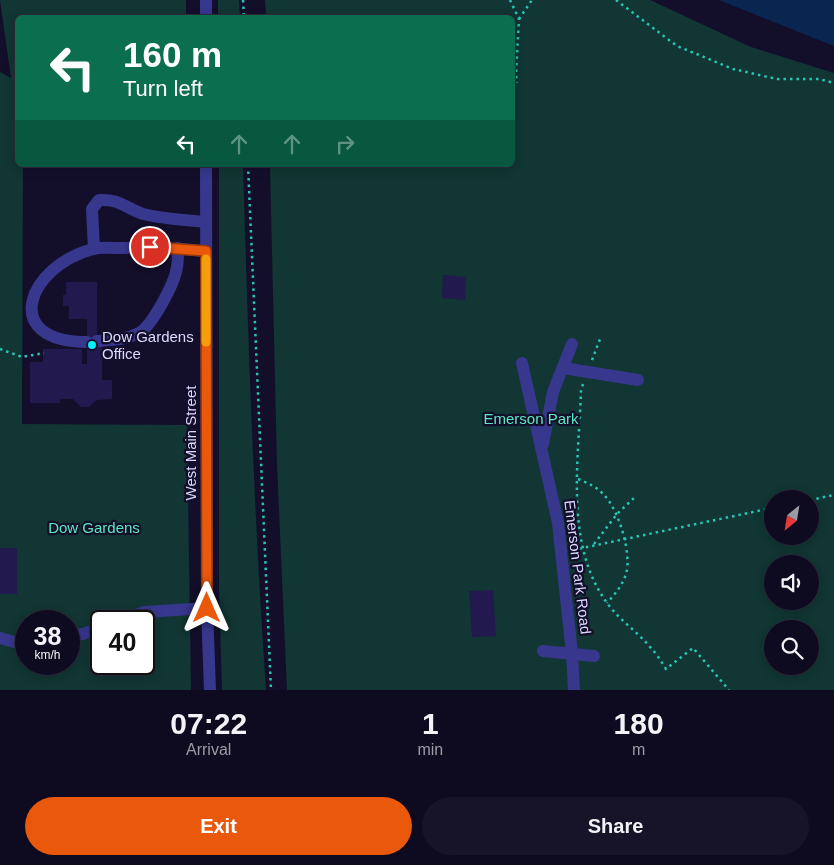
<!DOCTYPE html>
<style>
body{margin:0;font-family:Arial,sans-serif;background:#171429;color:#f1f3f6;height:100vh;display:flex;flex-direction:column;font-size:19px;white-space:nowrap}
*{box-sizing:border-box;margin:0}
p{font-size:16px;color:#9b9ba5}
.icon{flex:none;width:28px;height:28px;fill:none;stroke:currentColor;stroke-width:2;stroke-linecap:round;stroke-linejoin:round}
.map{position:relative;height:690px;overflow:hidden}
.side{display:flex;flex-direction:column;background:#0e0b20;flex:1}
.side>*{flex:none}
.top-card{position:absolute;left:15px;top:15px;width:500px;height:152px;border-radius:8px;box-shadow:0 2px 12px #0003,0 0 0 1px #2e2b3e;background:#0b6e4f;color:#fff;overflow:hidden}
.needle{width:32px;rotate:210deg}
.buttons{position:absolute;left:764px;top:490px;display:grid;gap:10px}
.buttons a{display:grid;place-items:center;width:55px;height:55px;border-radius:50%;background:#0e0b20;box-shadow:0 2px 12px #0003,0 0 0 1px #2e2b3e;font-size:25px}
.speed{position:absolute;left:15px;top:610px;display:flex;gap:10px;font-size:25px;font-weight:700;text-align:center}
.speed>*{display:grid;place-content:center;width:65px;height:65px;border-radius:50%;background:#0e0b20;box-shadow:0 2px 12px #0003,0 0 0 1px #2e2b3e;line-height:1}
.speed small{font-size:12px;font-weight:400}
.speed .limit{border:2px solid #111;border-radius:8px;background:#fff;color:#111}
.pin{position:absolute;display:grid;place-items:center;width:42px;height:42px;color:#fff;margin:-21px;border:2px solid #fff;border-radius:50%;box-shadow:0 1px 5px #0007}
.me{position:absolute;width:55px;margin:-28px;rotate:0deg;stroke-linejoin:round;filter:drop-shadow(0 0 4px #0008)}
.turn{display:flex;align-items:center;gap:18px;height:105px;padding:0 25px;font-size:22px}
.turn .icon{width:65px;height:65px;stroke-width:2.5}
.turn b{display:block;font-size:35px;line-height:42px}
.lanes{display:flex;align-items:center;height:48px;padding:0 25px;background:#0003;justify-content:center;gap:25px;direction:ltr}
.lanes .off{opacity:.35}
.eta{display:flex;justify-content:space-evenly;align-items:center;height:85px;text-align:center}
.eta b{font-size:30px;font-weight:600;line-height:35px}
.cta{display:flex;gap:10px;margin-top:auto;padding:10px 25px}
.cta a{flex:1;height:58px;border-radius:30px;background:#ea580c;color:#fff;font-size:20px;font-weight:600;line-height:58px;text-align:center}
.cta a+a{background:#171429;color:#f1f3f6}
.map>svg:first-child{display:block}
.green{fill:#113633;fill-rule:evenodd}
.water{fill:#092651}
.building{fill:#22194e}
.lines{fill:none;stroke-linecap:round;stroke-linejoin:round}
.path{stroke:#27c5b6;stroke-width:2.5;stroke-dasharray:2.5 4;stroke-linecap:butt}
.minor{stroke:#37378e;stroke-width:12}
.route-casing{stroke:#983908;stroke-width:12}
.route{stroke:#ea580c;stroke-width:9}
.slow{stroke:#f59e0b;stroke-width:9}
.poi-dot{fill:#05f0ff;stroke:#130f2b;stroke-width:2}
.labels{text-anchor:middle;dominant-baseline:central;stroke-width:4.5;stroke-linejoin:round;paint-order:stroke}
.poi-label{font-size:15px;fill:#dcd9ff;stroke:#130f2b;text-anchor:start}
.park-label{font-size:15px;fill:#5be9c0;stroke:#130f2b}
.street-label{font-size:15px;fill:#dcd9ff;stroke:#130f2b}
</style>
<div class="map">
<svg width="834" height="690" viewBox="0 0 834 690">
<rect width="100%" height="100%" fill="#130f2b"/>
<g class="green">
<path d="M0,0H186V17L18,18V165H23L22,424L187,425L191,690H0V72L11,78ZM26,621H69V664H26ZM101,621H144V664H101Z"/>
<path d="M218,0H239L240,17H218Z"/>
<path d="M265,0H650L751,47L834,73V690H287L277,465L270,165H512V18L266,17ZM772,499H810V536H772ZM772,564H810V601H772ZM772,629H810V666H772Z"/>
<path d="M219,165H243C248,340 254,515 266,690H222L219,590Z"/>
</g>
<path class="water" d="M719,0H834V46Z"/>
<g class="building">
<path d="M443,275L466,277L465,300L442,298Z"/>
<path d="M66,282H97V347H102V380H112V399L97,400L89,407H81L73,399H60V403H30V362H43V349H82V364H87V319H69V306H63V295H66Z"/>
<rect x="0" y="548" width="17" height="46"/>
<path d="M493,590L496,636L472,637L469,591Z"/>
</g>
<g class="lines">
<g class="path">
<path d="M243,0L244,18"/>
<path d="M510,0L519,19L516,74L517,83"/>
<path d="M616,0L677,46L733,69L777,79H819L834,83"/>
<path d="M519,19L532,0"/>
<path d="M248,165L271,690"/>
<path d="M0,349L22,357L44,353"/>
<path d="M592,360L600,339"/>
<path d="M583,384L581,390C579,459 564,544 607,603C619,620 637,631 650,647C656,653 661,661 666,669L693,648L729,690"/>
<path d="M578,479C588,483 597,487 604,495C619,510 632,554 626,574C622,586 615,594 607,603"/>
<path d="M810,500L834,495"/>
<path d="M594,544L617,514L636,496"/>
<path d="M573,550L772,508"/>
</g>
<g class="minor">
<path d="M206,0V18"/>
<path d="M206,165L207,608L210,690"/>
<path d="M94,249L92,209L99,200C122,199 124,208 143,214C164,219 185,220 206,222"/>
<path d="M97,341C111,340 126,340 139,333C152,326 175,283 177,267C178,261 178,254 178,248"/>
<path d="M87,342C0,342 26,267 93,249C101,247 111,248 119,248C149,247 177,248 206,251"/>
<path d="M522,363L558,523L572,654L574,690"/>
<path d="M563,368L638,380"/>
<path d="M543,444L553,392L572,344"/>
<path d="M119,621L145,612L207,608"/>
<path d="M69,636L83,634L101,628"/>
<path d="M0,638L14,642L26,640"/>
<path d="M543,651L594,656"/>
</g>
</g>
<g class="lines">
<g class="route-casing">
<path id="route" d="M150,247L206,251L207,608"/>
</g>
<use href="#route" class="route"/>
<path class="slow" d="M206,259V342"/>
</g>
<circle class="poi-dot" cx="92" cy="345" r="5"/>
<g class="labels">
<g class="poi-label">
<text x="102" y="336">Dow Gardens<tspan x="102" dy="17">Office</tspan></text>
</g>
<g class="park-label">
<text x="531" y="418">Emerson Park</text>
<text x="94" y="527">Dow Gardens</text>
</g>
<g class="street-label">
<text transform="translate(190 443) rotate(-90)">West Main Street</text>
<text transform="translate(578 567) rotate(83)">Emerson Park Road</text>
</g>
</g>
</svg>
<div class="buttons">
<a><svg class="needle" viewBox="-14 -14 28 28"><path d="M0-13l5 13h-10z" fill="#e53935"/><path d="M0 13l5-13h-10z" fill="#9b9ba5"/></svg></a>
<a><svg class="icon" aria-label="sound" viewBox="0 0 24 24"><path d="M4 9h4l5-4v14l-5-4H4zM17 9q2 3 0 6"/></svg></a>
<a><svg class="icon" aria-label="search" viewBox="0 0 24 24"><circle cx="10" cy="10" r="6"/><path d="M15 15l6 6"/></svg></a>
</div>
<div class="speed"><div>38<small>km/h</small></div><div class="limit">40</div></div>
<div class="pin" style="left:150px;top:247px;background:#d93025"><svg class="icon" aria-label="arrive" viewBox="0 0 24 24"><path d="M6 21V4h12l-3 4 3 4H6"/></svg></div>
<svg class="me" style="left:207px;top:608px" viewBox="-20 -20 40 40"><path d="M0-17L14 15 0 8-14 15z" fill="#ea580c" stroke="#fff" stroke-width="4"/></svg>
<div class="top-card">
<div class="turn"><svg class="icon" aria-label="left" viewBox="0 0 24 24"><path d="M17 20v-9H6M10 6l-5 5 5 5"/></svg><div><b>160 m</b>Turn left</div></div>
<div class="lanes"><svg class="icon" aria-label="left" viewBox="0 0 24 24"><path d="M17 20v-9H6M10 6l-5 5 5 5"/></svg><svg class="icon off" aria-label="ahead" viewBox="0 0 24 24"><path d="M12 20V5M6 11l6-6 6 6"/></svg><svg class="icon off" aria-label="ahead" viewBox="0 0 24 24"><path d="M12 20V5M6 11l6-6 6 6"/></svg><svg class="icon off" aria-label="right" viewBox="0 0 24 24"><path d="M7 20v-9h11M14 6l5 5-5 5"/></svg></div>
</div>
</div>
<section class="side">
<div class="eta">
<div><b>07:22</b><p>Arrival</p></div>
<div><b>1</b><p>min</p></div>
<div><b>180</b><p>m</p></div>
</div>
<div class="cta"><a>Exit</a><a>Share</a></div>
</section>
